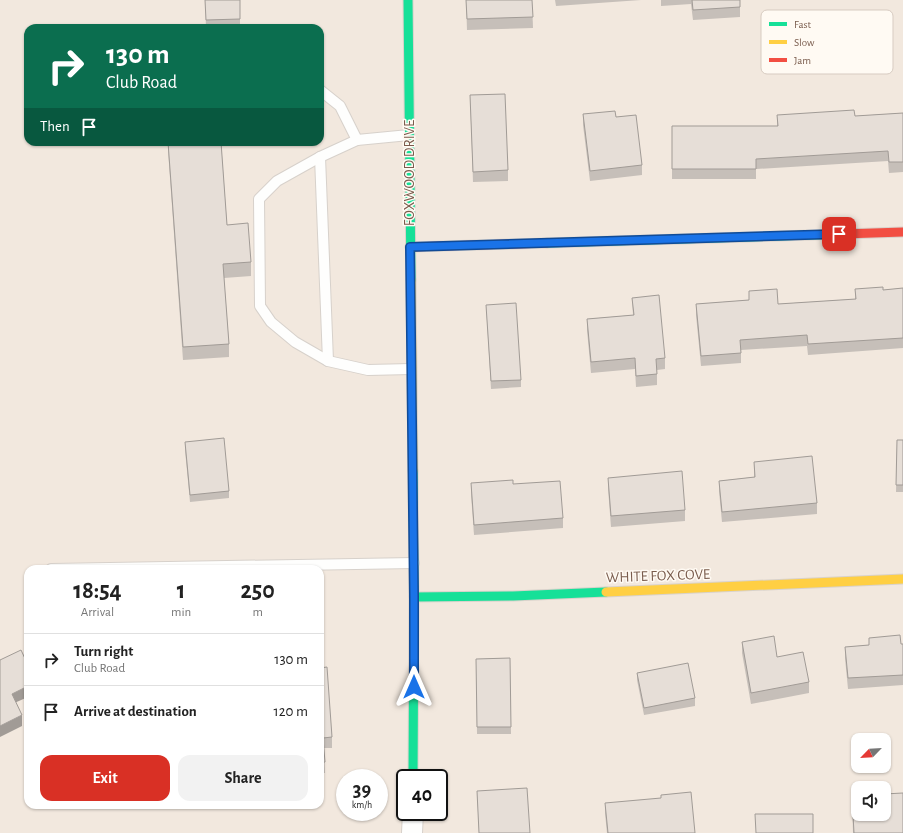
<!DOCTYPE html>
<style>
body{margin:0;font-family:"Alegreya Sans",sans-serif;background:#f2f2f2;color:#222;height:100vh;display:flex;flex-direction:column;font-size:15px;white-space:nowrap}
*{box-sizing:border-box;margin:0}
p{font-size:13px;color:#767676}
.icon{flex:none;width:22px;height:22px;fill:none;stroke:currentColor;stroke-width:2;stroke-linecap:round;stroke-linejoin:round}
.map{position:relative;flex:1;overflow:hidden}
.panel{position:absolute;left:24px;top:565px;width:300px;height:244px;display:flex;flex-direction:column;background:#fff;border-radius:12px;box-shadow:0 1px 3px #0004}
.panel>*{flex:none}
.banner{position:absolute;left:24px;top:24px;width:300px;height:122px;border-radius:12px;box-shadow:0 1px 3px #0004;background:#0b6e4f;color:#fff;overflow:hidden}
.needle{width:26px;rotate:245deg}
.controls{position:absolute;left:851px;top:733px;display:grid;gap:8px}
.controls a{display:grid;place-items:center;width:40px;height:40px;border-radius:8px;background:#fff;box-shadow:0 1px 3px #0004;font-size:20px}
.speed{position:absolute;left:336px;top:769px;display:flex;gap:8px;font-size:20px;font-weight:700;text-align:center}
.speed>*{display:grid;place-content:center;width:52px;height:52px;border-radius:50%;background:#fff;box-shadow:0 1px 3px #0004;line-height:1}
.speed small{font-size:10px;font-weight:400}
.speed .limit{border:2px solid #111;border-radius:6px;background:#fff;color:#111}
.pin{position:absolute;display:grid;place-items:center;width:34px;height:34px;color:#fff;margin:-17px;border-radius:8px;box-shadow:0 2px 6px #0006}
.me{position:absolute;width:44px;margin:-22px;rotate:0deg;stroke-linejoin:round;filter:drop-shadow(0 0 3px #0008)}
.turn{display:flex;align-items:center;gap:14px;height:84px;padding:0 16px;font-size:18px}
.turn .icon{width:52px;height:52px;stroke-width:2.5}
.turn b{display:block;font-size:28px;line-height:34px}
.then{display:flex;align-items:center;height:38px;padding:0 16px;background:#0003;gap:8px;font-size:15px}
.eta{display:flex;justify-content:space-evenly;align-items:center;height:68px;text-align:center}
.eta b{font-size:24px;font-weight:600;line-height:28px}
.primary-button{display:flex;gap:8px;margin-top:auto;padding:8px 16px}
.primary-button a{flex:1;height:46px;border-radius:12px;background:#d93025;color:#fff;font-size:16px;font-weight:600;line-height:46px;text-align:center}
.primary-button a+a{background:#f2f2f2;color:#222}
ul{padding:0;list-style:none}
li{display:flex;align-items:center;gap:12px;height:52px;padding:0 16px;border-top:1px solid #e0e0e0}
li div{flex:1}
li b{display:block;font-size:15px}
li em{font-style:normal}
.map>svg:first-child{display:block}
.residential{fill:#f2e8de;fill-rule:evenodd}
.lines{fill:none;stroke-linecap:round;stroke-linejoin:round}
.lane-casing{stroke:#d7d1cb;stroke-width:12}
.street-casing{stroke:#d7d1cb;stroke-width:22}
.fast-casing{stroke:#d9d2cb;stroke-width:11}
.slow-casing{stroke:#d9d2cb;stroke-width:11}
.jam-casing{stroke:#d9d2cb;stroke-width:11}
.lane{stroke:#fefefd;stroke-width:10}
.street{stroke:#fefefd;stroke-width:20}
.fast{stroke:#16e098;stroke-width:9}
.slow{stroke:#ffcf43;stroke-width:9}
.jam{stroke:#f24e42;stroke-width:9}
.wall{fill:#c6bfb9}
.shaded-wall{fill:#a19b96}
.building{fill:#e6ded7;stroke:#a19b96}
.route-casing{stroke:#114b97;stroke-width:10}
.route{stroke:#1a73e8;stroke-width:7}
.labels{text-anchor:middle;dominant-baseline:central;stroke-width:3;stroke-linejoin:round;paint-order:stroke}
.street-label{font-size:15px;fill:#7a5c4d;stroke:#fffaf3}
.key{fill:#fffaf3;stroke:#d7cbc1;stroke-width:1}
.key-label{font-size:11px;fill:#7a5c4d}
</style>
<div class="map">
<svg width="903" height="833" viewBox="0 0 903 833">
<rect width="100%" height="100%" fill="#f9f5f0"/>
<path class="residential" d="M0,0H903V833H0ZM28,28H320V142H28ZM28,569H320V805H28ZM858,740H884V766H858ZM345,778H379V812H345ZM405,778H439V812H405ZM858,788H884V814H858Z"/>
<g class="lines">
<g class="lane-casing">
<g id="lane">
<path d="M320,90L340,106L357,140"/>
<path d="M409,135L357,140L320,157L277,181L259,199L260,306L271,322L295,342L328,361L368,370L411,369"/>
<path d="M320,157L328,361"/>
<path d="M51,569L414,563"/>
</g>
</g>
<g class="street-casing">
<path id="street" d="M412,833L413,812"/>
</g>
<g class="fast-casing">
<g id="fast">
<path d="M408,0L411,280"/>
<path d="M547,243L843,234"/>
<path d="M413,471L414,597L413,778"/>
<path d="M414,597L513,596L606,592"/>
</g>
</g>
<g class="slow-casing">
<g id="slow">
<path d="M411,280L413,471"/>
<path d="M606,592L903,579"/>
</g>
</g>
<g class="jam-casing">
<g id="jam">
<path d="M843,234L903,232"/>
<path d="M410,247L547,243"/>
</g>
</g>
<use href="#lane" class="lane"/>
<use href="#street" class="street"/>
<use href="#fast" class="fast"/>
<use href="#slow" class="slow"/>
<use href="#jam" class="jam"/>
</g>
<g class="wall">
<path d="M205,0H240V27L206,28Z"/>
<path d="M466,0H532L533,28L467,30Z"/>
<path d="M555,0H641L556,6Z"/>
<path d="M661,0H740V17L693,20L691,4L661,6Z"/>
<path d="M470,95L508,170V181L473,182Z"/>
<path d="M903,113V172L889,173L888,161L756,169V179H672V126H777V115L855,116Z"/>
<path d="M583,114L616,117L642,165V175L590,181L583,125Z"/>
<path d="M168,142H221L227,225L251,262V276L224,278L229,344V357L183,360L168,150Z"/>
<path d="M903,288V348L808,355L807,346L741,350V363L701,366L696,315V304L749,300V291L778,304L855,299V289L883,290Z"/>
<path d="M632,298L665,358V369L657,370V385L636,387L635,369L591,373L587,330V319L633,315Z"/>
<path d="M486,305L521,380V387L491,389Z"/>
<path d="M897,440H903V492H896Z"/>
<path d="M185,442L229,491V498L190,502L185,450Z"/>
<path d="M754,462L817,503V514L722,522L719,491V481L754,477Z"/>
<path d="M608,478L685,510V521L611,527L608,488Z"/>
<path d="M471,483L513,484L563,518V528L474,535L471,494Z"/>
<path d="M869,638L901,644H903V685L848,689L845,658V647L869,645Z"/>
<path d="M742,642L809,682V693L751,704L742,653Z"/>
<path d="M510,658L511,734H477L476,659Z"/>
<path d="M320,668L332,737V748H324L325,773H320Z"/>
<path d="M637,673L695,698V706L644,715L637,680Z"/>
<path d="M477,791L530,833H479Z"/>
<path d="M852,796L903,833H853Z"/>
<path d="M605,803L695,833H607L605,813Z"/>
</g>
<g class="shaded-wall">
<path d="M28,686V697L12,704V694Z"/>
<path d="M22,715V726L0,737V726Z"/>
</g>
<g class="building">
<path d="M205,0H240V19L206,20Z"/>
<path d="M466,0H532L533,17L467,19Z"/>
<path d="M692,0H740V7L693,10Z"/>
<path d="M505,94L508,170L473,172L470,95Z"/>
<path d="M854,110L855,116L903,113V162H889L888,151L756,159V169H672V126H778L777,115Z"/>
<path d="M615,111L616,117L636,115L642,165L590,171L583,114Z"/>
<path d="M168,142H221L227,225L248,223L251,262L223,264L229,344L183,347Z"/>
<path d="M883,287V290L903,288V338L808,344L807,335L740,340L741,353L701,356L696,304L749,300V291L777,289L778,304L856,299L855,289Z"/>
<path d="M659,295L665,358L656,359L657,374L636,376L635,358L591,362L587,319L634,315L632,298Z"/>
<path d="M516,303L521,380L491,381L486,305Z"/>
<path d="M224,438L229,491L190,495L185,442Z"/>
<path d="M897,440H903V485H896Z"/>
<path d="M812,456L817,503L722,512L719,481L755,477L754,462Z"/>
<path d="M682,471L685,510L611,516L608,478Z"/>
<path d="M513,480V484L560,481L563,518L474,525L471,483Z"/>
<path d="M900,635L901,644H903V675L848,678L845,647L869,645V638Z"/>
<path d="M774,636L777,657L803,652L809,682L751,693L742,642Z"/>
<path d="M21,650L28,665V686L12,694L22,715L0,726V660Z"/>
<path d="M510,658L511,727H477L476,659Z"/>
<path d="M688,663L695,698L644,708L637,673Z"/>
<path d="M327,667L332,737L323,738L325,762L320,763V668Z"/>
<path d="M527,788L530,833H479L477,791Z"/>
<path d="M691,792L695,833H608L605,803L661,798V795Z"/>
<path d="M903,793V833H854L852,796L858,795V814H884V794Z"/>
<path d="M755,814H813V833H756Z"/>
</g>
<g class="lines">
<g class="route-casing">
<path id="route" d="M414,687V597L410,247L839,234"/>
</g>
<use href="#route" class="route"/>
</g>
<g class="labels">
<g class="street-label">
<text transform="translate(409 173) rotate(-90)">FOXWOOD DRIVE</text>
<text transform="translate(658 576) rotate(-2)">WHITE FOX COVE</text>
</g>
</g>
<rect x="761" y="10" width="132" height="64" rx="6" class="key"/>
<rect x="769" y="22" width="18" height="4" fill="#16e098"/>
<rect x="769" y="40" width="18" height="4" fill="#ffcf43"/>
<rect x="769" y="58" width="18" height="4" fill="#f24e42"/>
<g class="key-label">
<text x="794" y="28">Fast</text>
<text x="794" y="46">Slow</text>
<text x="794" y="64">Jam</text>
</g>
</svg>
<div class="controls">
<a><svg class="needle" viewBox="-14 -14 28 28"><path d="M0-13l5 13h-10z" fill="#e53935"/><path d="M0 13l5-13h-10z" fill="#767676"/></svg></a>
<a><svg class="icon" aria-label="sound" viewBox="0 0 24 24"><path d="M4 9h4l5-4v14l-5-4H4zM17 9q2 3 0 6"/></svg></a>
</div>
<div class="speed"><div>39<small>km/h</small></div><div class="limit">40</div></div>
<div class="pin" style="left:839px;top:234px;background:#d93025"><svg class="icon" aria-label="arrive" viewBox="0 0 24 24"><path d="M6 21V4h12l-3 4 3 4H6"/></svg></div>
<svg class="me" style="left:414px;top:687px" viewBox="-20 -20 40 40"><path d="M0-17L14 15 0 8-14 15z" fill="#1a73e8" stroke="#fff" stroke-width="4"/></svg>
<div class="banner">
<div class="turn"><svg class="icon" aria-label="right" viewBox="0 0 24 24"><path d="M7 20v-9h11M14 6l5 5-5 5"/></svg><div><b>130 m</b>Club Road</div></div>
<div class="then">Then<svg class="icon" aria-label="arrive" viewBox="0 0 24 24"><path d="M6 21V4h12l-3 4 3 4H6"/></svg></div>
</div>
<section class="panel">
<div class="eta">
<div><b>18:54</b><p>Arrival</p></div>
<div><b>1</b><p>min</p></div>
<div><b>250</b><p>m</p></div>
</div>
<ul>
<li><svg class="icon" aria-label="right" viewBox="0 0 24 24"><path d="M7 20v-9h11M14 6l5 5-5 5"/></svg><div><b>Turn right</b><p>Club Road</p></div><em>130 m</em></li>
<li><svg class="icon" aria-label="arrive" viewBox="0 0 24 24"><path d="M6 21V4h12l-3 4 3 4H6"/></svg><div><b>Arrive at destination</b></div><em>120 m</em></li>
</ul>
<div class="primary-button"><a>Exit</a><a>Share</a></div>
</section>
</div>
